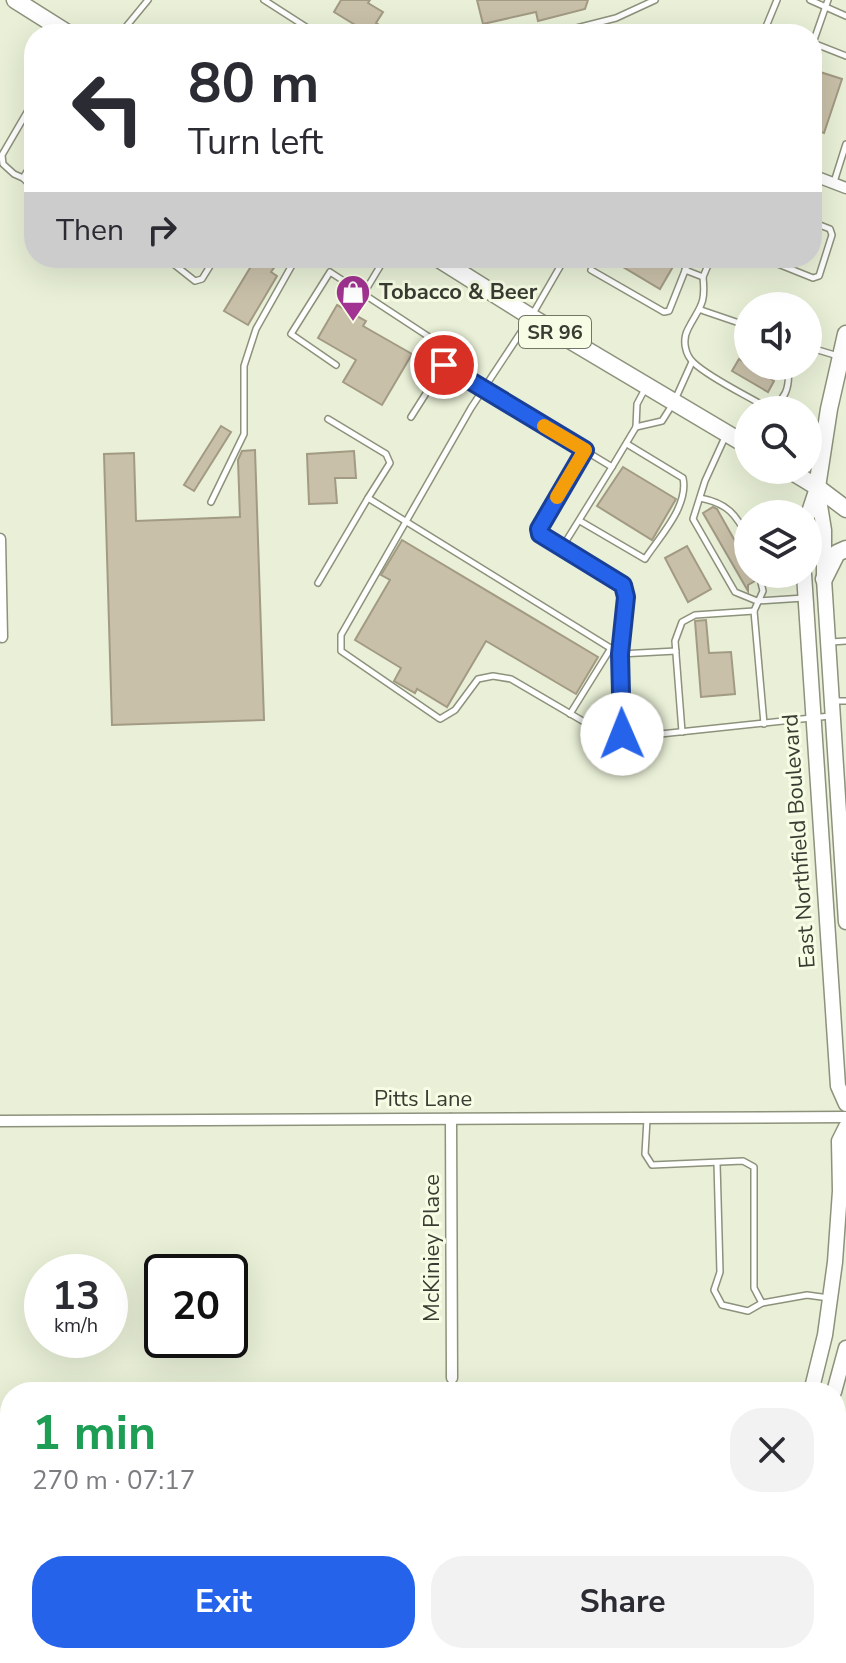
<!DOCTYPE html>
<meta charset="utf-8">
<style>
body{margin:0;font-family:"Nunito Sans",sans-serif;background:#f2f2f3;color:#2b2b33;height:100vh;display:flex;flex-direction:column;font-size:30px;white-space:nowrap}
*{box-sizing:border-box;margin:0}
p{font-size:26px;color:#7c7c81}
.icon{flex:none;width:44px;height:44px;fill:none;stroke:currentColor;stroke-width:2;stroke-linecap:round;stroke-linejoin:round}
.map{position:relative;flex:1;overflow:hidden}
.sheet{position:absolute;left:0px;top:1382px;width:846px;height:282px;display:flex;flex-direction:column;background:#fff;border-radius:32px 32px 0 0;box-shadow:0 8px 32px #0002}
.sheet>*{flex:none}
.hud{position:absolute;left:24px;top:24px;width:798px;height:244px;border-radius:32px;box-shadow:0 8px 32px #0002;background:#fff;color:#2b2b33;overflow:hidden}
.fabs{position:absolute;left:734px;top:292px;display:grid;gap:16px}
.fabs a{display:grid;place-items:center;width:88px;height:88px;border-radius:50%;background:#fff;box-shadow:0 8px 32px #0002;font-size:40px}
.speed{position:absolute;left:24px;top:1254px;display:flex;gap:16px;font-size:40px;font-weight:700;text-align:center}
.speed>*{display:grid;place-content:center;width:104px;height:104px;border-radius:50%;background:#fff;box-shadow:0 8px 32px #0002;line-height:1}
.speed small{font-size:20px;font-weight:400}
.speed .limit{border:4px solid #111;border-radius:12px;background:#fff;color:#111}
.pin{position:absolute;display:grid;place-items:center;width:68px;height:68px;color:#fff;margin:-34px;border:4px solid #fff;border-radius:50%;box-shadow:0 2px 8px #0007}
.me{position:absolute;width:88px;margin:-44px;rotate:359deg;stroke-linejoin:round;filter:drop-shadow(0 0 6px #0008)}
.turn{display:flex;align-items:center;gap:28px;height:168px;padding:0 32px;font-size:36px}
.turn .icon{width:104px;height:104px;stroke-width:2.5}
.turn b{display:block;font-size:56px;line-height:68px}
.then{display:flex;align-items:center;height:76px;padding:0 32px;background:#0003;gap:16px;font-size:30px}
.round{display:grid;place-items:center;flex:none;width:84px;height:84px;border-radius:32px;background:#f2f2f3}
.summary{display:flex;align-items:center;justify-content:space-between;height:136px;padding:0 32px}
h1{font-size:48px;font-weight:700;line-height:60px;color:#1e9e55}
.button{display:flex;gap:16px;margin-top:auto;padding:16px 32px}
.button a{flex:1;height:92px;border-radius:32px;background:#2563eb;color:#fff;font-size:32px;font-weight:700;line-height:92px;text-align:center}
.button a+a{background:#f2f2f3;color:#2b2b33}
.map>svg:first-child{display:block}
.building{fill:#c9c0a9;stroke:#a29a83;stroke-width:2}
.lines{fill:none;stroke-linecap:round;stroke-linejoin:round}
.service-casing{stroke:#8c927b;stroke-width:8}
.minor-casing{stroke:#8c927b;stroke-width:13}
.secondary-casing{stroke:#8c927b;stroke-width:17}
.primary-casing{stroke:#8c927b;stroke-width:19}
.service{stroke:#fff;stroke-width:5}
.minor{stroke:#fff;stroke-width:10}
.secondary{stroke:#fff;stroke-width:14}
.primary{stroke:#fff;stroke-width:16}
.route-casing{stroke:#184099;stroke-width:20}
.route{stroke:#2563eb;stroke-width:14}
.slow{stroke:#f59e0b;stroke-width:14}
.labels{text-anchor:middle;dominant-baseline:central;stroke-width:6;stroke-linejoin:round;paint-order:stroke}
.shield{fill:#f6fde4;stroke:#727667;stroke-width:2}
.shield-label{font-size:20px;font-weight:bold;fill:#393c32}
.poi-label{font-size:22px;font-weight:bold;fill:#393c32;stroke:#f6fde4;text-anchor:start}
.street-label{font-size:22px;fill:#393c32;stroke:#f6fde4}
</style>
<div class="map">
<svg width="846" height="1663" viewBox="0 0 846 1663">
<rect width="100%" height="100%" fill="#e9f0d7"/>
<g class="building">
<path d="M341,0H370L368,3L383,12L376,23L395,34H370L334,12Z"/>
<path d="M477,0H588L585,9L538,21L536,12L483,24Z"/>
<path d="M817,71L842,79L824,133L812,129V86Z"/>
<path d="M256,258H264L276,265L271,272L277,276L248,325L224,311Z"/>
<path d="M608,258H678L660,289Z"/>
<path d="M337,305L366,321L363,326L412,354L382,405L343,382L356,360L318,338Z"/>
<path d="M739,359L774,381L768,392L732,371Z"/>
<path d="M221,426L231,432L194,491L184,485Z"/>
<path d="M255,450L264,720L112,725L104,454L134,453L136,521L240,517L238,460L242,451Z"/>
<path d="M354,451L356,478H335L337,503L309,504L307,454Z"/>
<path d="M623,467L676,499L652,540L597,506Z"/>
<path d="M713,507L717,509L748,564V574H754L755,581L748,585V591L703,513Z"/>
<path d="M402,540L598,657L576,694L486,641L447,707L417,689L415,693L394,681L401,668L355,640L390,580L381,575Z"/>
<path d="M687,546L711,589L688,602L665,558Z"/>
<path d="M706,620L709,653L731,652L735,694L701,697L695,621Z"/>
</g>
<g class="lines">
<g class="service-casing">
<g id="service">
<path d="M264,0L317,34"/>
<path d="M810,0L846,16"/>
<path d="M120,34L148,0"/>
<path d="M553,34L616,18L655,0"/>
<path d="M763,34L777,0"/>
<path d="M813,43L828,0"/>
<path d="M812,46L813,43L846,56"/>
<path d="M34,109L30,107L2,155L3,164L14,174L23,178L34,160"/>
<path d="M23,178L34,189"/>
<path d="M834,182L846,144"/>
<path d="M139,258H145"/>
<path d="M166,258L195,281L202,279L215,258"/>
<path d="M565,258L531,317L471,408L341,635V651L440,719L455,710L478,679L493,676L511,679L593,727L632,737L830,716"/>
<path d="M763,258L813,278L819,276L832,235L830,229L812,222"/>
<path d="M591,270L664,312L669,311L690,258"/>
<path d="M685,270L703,277C706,305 700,306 688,329C682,340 685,355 694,363C710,378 744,394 764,406C787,405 790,385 788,366"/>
<path d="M703,277L711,258"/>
<path d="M364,293L385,258"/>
<path d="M701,310L748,326"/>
<path d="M808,347L838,356"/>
<path d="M336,365L291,334L330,272L452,352L444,365L612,467L636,427L637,404L646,387"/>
<path d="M411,417L444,365"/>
<path d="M328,419L386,454L390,463L368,498L620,654L676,651"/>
<path d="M636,427L662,421L674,402L692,362"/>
<path d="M726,435L705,481L693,519L735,592L757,601L804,598"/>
<path d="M612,467L563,546L623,585L626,597L620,654L622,734"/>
<path d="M700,498C727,503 736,514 748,538"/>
<path d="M211,502L244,434V366L256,329L296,258"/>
<path d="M580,521L645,559C660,536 689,506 683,478L627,444"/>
<path d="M563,546L540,534L539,529L585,450"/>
<path d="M759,574L763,591L754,611L764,724"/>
<path d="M318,583L368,498"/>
<path d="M831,642L846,641"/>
<path d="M832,701H846"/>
<path d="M570,714L611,648"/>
<path d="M682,732L675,641L682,622L695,615L754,611"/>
<path d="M647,1119L645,1154L652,1165L743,1161L754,1167V1288L762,1303L807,1295L829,1298"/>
<path d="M717,1163L720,1272L714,1290L722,1305L748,1311L762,1303"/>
<path d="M836,1492H846"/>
</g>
</g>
<g class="minor-casing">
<g id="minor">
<path d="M812,175L846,188"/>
<path d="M0,539L2,637"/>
<path d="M451,1119L452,1378"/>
<path d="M0,1121L846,1117"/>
<path d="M0,1577L10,1578"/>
<path d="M58,1654V1663"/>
<path d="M490,1663L494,1654"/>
</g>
</g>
<g class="secondary-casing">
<g id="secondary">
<path d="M817,487L824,530V579L846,922"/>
<path d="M808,515L816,491"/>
<path d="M804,574L838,1086L846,1104"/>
<path d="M811,1392L825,1335L835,1262L840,1191L839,1141L846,1127"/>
<path d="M834,1392L846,1348"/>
<path d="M719,1663L723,1654"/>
<path d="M744,1663L747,1654"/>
</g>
</g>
<g class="primary-casing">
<g id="primary">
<path d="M15,0L69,34"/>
<path d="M437,258L531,317L748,446"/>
<path d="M789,470L817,487L846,509"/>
<path d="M817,487L829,409L846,334"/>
<path d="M824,579L837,553L846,549"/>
</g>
</g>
<use href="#service" class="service"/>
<use href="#minor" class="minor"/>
<use href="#secondary" class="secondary"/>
<use href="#primary" class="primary"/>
</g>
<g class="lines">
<g class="route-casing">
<path id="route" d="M444,365L585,450L539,529L540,534L623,585L626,597L620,654L622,734"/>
</g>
<use href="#route" class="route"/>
<path class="slow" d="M544,426L585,450L557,497"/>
</g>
<defs>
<g id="shop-pin" transform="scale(1.8)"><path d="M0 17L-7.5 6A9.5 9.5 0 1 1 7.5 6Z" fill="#a23392" stroke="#f6fde4"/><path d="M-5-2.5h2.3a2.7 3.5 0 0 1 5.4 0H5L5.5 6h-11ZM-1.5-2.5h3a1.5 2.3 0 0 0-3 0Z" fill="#fff"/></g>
</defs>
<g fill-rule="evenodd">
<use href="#shop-pin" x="353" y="292"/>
</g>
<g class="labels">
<rect class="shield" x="519" y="316" width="72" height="32" rx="6"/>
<g class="shield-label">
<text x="555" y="332">SR 96</text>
</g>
<g class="poi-label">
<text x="379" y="292">Tobacco &amp; Beer</text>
</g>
<g class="street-label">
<text transform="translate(799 841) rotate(-94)">East Northfield Boulevard</text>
<text x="423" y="1099">Pitts Lane</text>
<text transform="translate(432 1248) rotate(-90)">McKiniey Place</text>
</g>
</g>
</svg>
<div class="fabs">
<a><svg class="icon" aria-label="sound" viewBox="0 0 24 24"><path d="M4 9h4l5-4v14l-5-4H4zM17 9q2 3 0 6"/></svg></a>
<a><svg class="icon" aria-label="search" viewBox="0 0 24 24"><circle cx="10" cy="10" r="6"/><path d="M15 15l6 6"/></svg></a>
<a><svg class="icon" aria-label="layers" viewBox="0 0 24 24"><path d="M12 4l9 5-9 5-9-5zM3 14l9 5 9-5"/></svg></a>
</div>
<div class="speed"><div>13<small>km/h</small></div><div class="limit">20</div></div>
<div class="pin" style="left:444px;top:365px;background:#d93025"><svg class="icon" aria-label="arrive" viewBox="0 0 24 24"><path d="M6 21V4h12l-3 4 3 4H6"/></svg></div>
<svg class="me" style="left:622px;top:734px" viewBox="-20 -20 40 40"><circle r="19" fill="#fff"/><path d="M0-13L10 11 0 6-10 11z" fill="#2563eb"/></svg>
<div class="hud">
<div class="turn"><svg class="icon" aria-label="left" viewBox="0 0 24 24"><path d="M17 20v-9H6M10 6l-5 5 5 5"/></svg><div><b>80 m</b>Turn left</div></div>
<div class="then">Then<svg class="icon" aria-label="right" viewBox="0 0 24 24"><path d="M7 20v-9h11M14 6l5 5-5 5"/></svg></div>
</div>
<section class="sheet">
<div class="summary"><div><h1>1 min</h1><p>270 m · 07:17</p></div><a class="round"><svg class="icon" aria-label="close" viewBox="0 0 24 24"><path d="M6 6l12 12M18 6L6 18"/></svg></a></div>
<div class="button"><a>Exit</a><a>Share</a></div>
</section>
</div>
